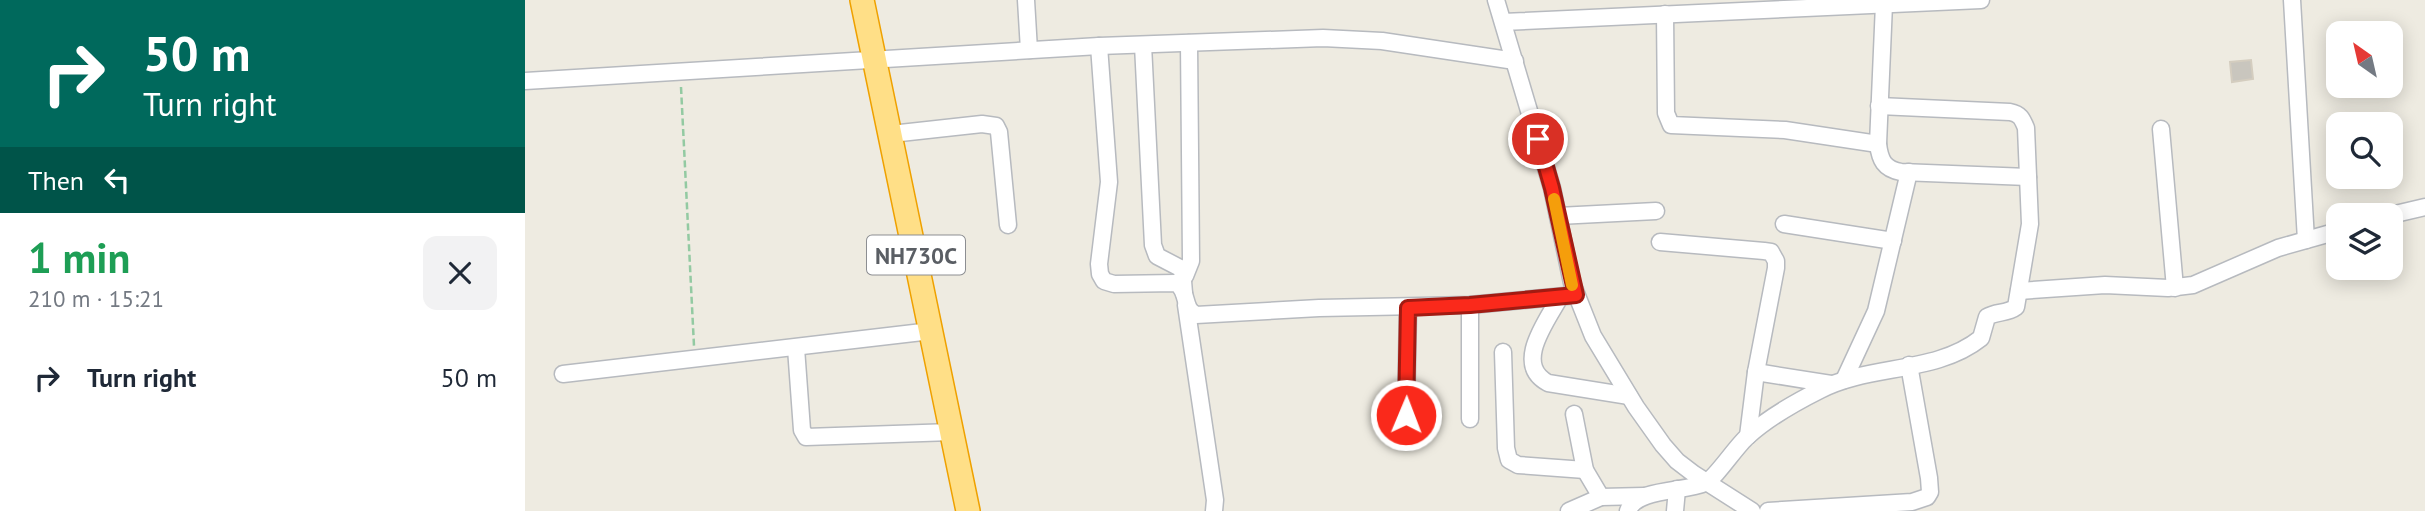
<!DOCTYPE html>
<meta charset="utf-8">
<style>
body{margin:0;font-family:"PT Sans",sans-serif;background:#f2f2f3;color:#1f2937;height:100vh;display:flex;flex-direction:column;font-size:26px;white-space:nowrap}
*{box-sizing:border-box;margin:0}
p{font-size:23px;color:#747a83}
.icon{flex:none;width:38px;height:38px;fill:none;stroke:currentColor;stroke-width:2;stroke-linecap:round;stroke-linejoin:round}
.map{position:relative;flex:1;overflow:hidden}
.panel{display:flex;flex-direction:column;background:#fff;width:525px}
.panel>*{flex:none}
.banner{background:#00695c;color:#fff;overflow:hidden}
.needle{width:46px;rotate:326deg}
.buttons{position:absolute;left:1801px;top:21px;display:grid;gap:14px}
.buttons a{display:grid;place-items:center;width:77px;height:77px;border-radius:14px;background:#fff;box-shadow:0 4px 18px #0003;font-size:35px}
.pin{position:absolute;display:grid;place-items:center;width:60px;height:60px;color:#fff;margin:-30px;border:4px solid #fff;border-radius:50%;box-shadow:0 2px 7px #0007}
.me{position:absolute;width:77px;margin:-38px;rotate:1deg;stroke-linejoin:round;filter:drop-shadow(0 0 5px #0008)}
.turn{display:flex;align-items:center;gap:24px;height:147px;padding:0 28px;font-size:32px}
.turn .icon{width:91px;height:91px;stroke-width:2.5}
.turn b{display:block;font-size:49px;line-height:60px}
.then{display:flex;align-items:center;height:66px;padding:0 28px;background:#0003;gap:14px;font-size:26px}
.round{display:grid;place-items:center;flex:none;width:74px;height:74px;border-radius:14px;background:#f2f2f3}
.headline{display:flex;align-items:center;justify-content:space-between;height:119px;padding:0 28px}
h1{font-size:42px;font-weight:700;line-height:52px;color:#1e9e55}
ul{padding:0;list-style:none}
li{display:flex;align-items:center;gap:21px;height:91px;padding:0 28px}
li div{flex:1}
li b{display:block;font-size:26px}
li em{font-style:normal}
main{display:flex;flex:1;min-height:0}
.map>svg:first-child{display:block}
.building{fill:#c9c6be;stroke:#d4cdbf;stroke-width:2}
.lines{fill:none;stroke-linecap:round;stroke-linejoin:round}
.minor-casing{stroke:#b7babf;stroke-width:19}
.highway-casing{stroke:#efa100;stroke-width:26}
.path{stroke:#93caa2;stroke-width:2.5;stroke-dasharray:7 3.5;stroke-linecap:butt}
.minor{stroke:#fff;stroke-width:16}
.highway{stroke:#ffdf87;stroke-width:23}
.route-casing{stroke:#a21b12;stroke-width:18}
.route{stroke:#fa291b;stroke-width:12}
.slow{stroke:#f59e0b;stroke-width:12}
.labels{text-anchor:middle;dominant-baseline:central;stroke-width:5;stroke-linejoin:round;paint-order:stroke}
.shield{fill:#fff;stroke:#8c8e92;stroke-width:2}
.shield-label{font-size:23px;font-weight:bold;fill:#5a5e64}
</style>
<main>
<section class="panel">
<div class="banner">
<div class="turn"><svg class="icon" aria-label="right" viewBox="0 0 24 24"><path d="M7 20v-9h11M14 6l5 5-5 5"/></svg><div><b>50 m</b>Turn right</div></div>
<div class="then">Then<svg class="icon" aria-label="left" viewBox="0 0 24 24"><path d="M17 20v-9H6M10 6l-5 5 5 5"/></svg></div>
</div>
<div class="headline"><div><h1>1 min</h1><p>210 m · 15:21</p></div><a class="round"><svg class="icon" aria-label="close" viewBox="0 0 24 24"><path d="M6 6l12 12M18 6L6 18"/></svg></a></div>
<ul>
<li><svg class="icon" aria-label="right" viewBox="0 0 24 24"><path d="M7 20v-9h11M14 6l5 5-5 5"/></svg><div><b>Turn right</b></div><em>50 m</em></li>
</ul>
</section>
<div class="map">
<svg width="1900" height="511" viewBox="0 0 1900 511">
<rect width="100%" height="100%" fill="#eeebe1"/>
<path class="building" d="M1726,60L1728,79L1707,82L1705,62Z"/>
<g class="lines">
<g class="minor-casing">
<g id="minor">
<path d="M501,0L504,50"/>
<path d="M971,0L1027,188L1047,283L1068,336L1111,407L1138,445L1152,461L1169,474L1227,511"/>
<path d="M1767,0L1781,240"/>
<path d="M1359,4L1353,144C1355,160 1359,169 1376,172L1503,177"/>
<path d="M1140,14L1141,113L1146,125L1260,130L1353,144"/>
<path d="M978,22L1456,0"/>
<path d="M618,45L628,245L632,256L657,269L659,293"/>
<path d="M574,46L584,182L574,264L575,274L579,281L589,284L651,283C664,291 657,308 671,315L794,308L945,305L1051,295"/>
<path d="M0,81L574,46L798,38L857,41L990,61"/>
<path d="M1636,129L1650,288"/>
<path d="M366,134L457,124L471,126L474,132L483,225"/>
<path d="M1866,215L1900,207"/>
<path d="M1033,216L1131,211"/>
<path d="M1259,224L1368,241"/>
<path d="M1135,242L1239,251L1246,252L1251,261V268L1231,372L1223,436"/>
<path d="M660,276L666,261L664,43"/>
<path d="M1494,291L1580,285L1643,288L1668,285L1753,248L1813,231"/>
<path d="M1035,297C1022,321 988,364 1023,383L1104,396"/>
<path d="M661,305L690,500L689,511"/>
<path d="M271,348L277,430L281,437L427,432"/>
<path d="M978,352L981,448L984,460L993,465L1060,470"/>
<path d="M1231,372L1306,384"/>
<path d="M38,374L406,331"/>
<path d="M1319,380L1351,311L1384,172"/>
<path d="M1049,414L1060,470L1076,497"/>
<path d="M881,415L883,308"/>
<path d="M945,419V305"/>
<path d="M1044,511L1076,497L1119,496"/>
<path d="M1103,511C1111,488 1160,492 1180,483C1191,478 1211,446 1223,436C1243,418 1271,402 1295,390C1345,364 1411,374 1456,338L1462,317C1471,311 1482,314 1491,307L1505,224L1501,128C1497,118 1495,114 1485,112L1354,106"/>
<path d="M1150,511L1152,489"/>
<path d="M1243,511L1387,502L1402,497L1405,492L1404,478L1384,365"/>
</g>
</g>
<g class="highway-casing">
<path id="highway" d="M337,0L443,511"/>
</g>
<path class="path" d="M156,87L169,346"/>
<use href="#minor" class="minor"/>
<use href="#highway" class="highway"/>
</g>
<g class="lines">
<g class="route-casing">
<path id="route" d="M881,415L883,308L945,305L1051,295L1027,188L1013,139"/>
</g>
<use href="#route" class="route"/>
<path class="slow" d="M1029,199L1047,285"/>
</g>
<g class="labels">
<rect class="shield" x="342" y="235.5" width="98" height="39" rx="5"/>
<g class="shield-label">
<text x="391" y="255">NH730C</text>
</g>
</g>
</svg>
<div class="buttons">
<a><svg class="needle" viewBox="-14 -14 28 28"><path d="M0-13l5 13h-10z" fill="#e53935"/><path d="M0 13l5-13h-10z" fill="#747a83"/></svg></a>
<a><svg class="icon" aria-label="search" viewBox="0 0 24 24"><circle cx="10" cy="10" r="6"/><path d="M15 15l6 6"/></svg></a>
<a><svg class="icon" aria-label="layers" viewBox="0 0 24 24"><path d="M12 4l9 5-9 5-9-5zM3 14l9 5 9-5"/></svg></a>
</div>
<div class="pin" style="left:1013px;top:139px;background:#d93025"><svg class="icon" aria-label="arrive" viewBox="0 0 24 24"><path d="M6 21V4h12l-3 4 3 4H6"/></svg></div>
<svg class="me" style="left:881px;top:415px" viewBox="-20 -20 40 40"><circle r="17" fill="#fa291b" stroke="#fff" stroke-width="3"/><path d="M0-11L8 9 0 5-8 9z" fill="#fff"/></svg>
</div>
</main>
